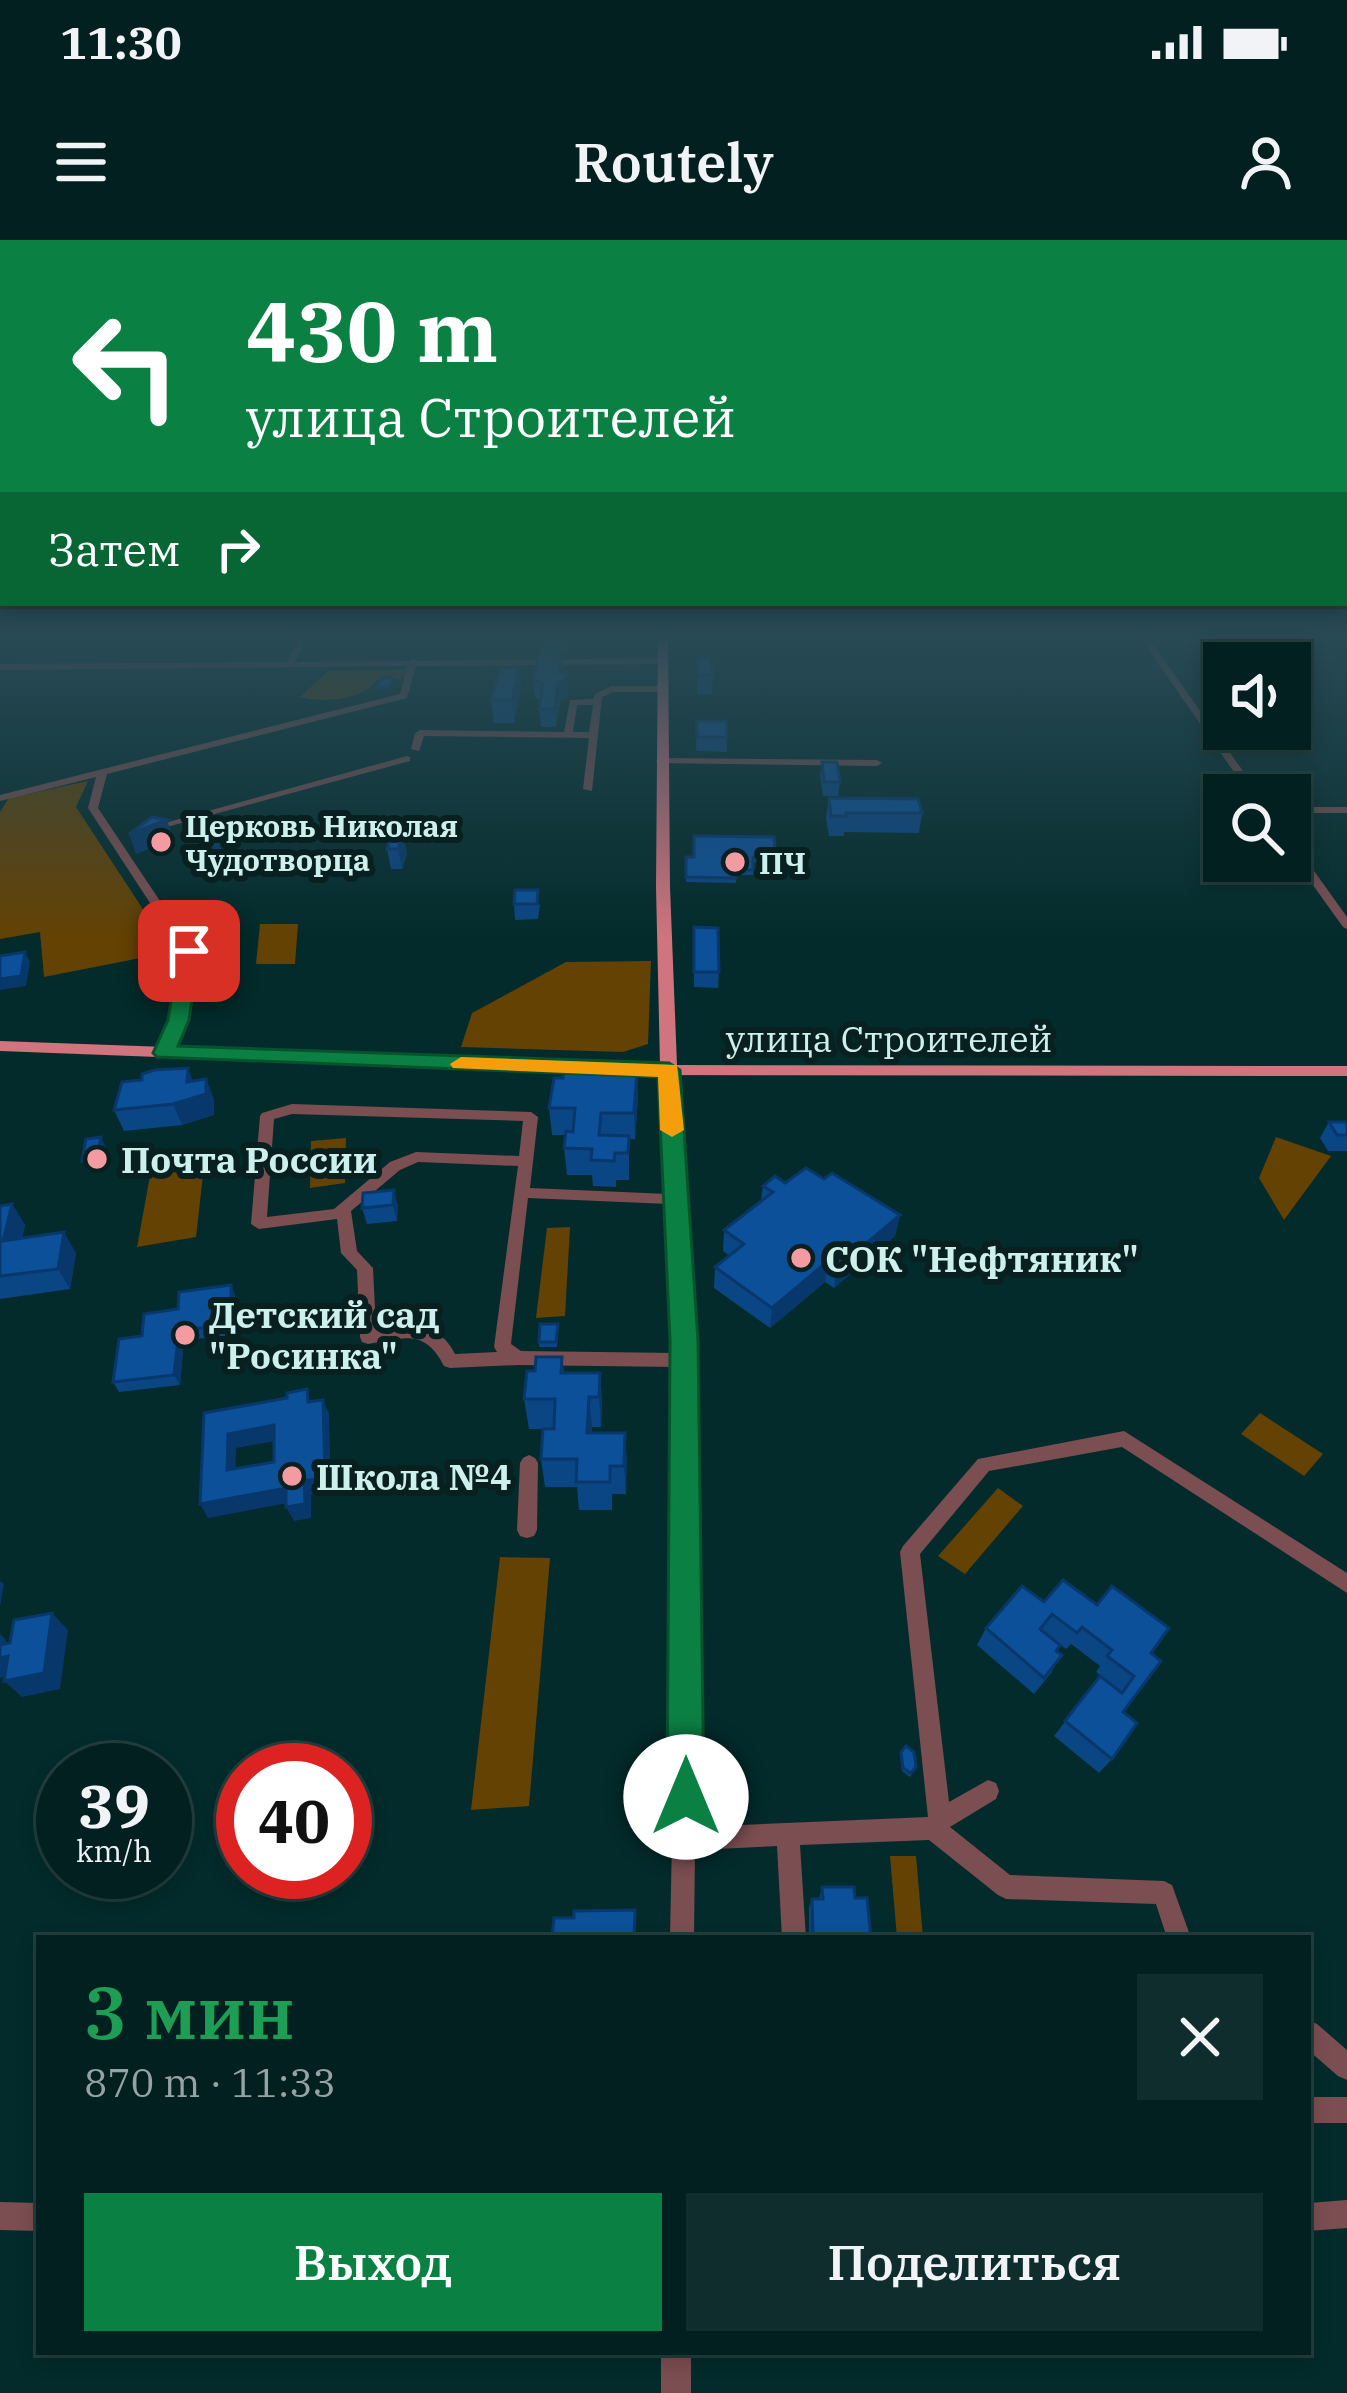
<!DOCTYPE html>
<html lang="ru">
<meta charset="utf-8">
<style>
body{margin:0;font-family:"IBM Plex Serif",serif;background:#102d2d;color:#f1f3f6;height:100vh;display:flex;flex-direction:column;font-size:45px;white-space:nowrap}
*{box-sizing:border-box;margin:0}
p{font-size:39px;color:#96a3a5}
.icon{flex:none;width:66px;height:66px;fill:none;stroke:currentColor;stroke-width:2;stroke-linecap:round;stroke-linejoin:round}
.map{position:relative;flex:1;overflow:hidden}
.drawer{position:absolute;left:36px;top:1695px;width:1275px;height:420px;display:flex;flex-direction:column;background:#022020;border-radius:0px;box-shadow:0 6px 18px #0003,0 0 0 3px #233e3e}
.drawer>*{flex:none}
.top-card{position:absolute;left:0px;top:0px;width:1347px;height:366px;box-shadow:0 6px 18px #0003,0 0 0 3px #233e3e;background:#0b8043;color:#fff;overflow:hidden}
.buttons{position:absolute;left:1203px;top:402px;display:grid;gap:24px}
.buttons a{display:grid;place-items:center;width:108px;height:108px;border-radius:0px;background:#022020;box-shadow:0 6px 18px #0003,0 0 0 3px #233e3e;font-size:60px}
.speed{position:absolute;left:36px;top:1503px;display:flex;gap:24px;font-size:60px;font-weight:700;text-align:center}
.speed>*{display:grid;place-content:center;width:156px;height:156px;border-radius:50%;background:#022020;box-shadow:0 6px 18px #0003,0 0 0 3px #233e3e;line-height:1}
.speed small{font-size:30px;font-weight:400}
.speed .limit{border:18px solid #d22;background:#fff;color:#111}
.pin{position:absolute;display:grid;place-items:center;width:102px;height:102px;color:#fff;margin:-51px;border-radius:24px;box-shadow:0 6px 18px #0006}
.me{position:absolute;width:132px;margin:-66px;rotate:0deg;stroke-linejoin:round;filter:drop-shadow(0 0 9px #0008)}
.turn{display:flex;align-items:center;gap:42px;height:252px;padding:0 48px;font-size:54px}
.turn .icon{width:156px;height:156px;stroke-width:2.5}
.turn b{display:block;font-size:84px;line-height:102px}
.then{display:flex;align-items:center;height:114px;padding:0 48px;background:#0003;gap:24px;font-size:45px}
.round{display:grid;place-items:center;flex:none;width:126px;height:126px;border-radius:0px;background:#102d2d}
.overview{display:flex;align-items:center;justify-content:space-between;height:204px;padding:0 48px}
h1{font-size:72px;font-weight:600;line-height:90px;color:#1e9e55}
.button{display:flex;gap:24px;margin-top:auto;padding:24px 48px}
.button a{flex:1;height:138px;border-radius:0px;background:#0b8043;color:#fff;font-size:48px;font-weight:600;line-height:138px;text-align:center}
.button a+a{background:#102d2d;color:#f1f3f6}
.status{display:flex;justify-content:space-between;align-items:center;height:84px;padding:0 60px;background:#022020;direction:ltr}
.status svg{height:33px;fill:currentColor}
header{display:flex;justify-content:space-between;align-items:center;height:156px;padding:0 48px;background:#022020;font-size:54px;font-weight:600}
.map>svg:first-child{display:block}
.green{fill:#644204}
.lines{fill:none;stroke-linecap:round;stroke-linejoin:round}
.minor{fill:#7b4e51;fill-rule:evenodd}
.major{fill:#d0747d;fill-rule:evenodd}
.wall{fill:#0a4584}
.shaded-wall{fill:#08386b}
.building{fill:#0c5099;stroke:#08386b;stroke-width:3;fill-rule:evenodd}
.route{fill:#0b8043;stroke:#07532c;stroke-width:3}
.slow{fill:#f59e0b}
.poi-dot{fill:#f49aa1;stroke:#092020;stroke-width:4.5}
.labels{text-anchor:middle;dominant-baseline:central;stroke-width:12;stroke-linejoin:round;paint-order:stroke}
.far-poi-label{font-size:30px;font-weight:bold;fill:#cdefee;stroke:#092020;text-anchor:start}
.street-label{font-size:36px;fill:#cdefee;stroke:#092020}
.poi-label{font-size:36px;font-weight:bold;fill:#cdefee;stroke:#092020;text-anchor:start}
</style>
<div class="status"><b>11:30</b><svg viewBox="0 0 49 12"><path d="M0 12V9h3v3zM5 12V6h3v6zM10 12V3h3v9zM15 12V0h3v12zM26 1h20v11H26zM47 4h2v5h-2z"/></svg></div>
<header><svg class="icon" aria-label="menu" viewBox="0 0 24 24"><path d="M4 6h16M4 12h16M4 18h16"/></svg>Routely<svg class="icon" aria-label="person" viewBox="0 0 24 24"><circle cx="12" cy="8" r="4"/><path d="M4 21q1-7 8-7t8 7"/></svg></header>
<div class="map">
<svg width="1347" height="2153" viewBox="0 0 1347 2153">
<rect width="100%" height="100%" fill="#032b2b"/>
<g class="green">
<path d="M407,429L402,439L377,440C365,460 322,463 300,457L328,431Z"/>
<path d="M88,541L76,567L171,712L44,737L40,692L0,699V572L9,558Z"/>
<path d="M260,684H298L295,724H256Z"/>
<path d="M651,721L648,804L623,812L461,807L472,773L566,722Z"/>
<path d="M1276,897L1331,916L1284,980L1259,938Z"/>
<path d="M346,898L345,943L310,948L311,901Z"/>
<path d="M204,926L196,997L137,1007L150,936Z"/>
<path d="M570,987L565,1076L536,1078L547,988Z"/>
<path d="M1260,1173L1323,1214L1304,1236L1241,1194Z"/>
<path d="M998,1248L1023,1266L965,1334L938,1316Z"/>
<path d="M500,1317L550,1318L529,1566L471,1570Z"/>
<path d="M890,1616H916L923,1698H897Z"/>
</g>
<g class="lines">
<g class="minor">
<path d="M300,396H308L295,422L409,421L413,418L417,421L663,418L667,421L663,424L416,426L407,458L107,534L98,568L196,715L184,780L169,816H159L157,813L172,780L184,715L88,568L96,537L0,561V555L400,454L407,426L0,430V424L287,422Z"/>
<path d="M1139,396H1147L1260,555H1250Z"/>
<path d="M611,446H662L666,449L662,452H613L602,457L592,551L583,549L589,498L424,496L419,511L411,509L415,493L420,490L564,492L570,460L593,459L595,454ZM577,465H593L589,492H573Z"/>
<path d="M407,516L410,517V521L152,591L143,589Z"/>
<path d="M661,518L877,520L882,523L877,526L658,523L656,521Z"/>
<rect x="1290" y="567" width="57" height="6"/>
<path d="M1290,602L1294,603L1347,677V689L1343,687L1290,613Z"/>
<path d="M669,826L676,830L692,1101L698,1301L695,1587L928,1577L900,1312L903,1306L978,1219L1124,1191L1347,1333V1353L1122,1207L989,1231L920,1314L949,1562L988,1540L996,1543L999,1551L996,1559L950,1587L1010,1635L1164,1641L1172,1645L1191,1698H1167L1156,1664L1006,1659L998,1655L929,1600L800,1605L806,1698H782L777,1606L695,1610L694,1698H670L678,1301L676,1127L518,1125L450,1128L444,1126C425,1088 403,1098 368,1104L362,1102L360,1097L357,1030L341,1013L337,979L259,989L251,984L260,876L262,873L292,864L531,872L538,877L530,948L668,954L662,830ZM292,874L523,881L519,916L416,912L390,922L334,969L267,977L274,879ZM418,922L518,926L494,1107L497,1112L455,1114C439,1081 408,1084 376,1089L373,1028L357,1011L351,971L400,930ZM528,958L669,964L676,1113L521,1111L511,1104Z"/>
<path d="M529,1215L535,1218L538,1223L537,1290L534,1296L527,1298L520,1296L517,1290L520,1223L523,1218Z"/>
<path d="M1308,1780L1317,1784L1347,1810V1840L1338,1836L1308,1810Z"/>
<rect x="1308" y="1857" width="39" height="26"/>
<path d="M1347,1960V1988L1308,1991V1963Z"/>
<path d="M0,1962L39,1963V1991L0,1990Z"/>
<rect x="661" y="2112" width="30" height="41"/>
</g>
<path class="major" d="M658,396H668L670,647L677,825L1347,826V836L633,835L0,811V801L660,825L656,647Z"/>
</g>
<g class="wall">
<path d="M542,396H571L566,415H563V432L568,450L567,457L560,461L556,487H541L539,469L541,460L535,457L533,439L543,412Z"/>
<path d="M697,419L713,435L712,454H697Z"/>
<path d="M519,427L521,450L514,483H494L491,460Z"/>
<path d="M697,481H726L727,512L696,511Z"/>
<path d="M822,522L840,542L838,556H823L820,536Z"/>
<path d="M829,558L922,573L919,593L844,592V596H829L826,578Z"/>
<path d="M403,594L407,614L402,629H391L387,609Z"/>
<path d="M686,617H776L775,622H753V635H736V643L686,642Z"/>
<path d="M515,650L540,665L538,679L515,680L514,664Z"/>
<path d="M694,687L719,732L718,748L694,747Z"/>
<path d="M206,839L214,860V875L182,885L124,891L114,870L193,841Z"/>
<path d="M638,858L635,899H629V940H616V947L593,946L592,935H567L564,908L566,895H552L549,868Z"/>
<path d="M1329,882H1347V911H1328L1320,898Z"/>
<path d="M824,939L900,975L895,996L834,1048L825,1042L770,1088L714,1048L715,1027L730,1016L723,1011L724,990L761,961L763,946Z"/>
<path d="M363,953L398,966L397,981L367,984L362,968Z"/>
<path d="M12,964L25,985L22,999L76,1013L70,1049L0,1059V966Z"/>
<path d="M235,1055L236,1095L184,1100L180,1145L119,1152L113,1142L142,1096L178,1069Z"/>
<path d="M558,1084L557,1107H539V1102Z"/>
<path d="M562,1117L564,1133H600L602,1162L601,1187H592V1193H625L626,1254H612V1270H579L577,1247H545L541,1219L554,1189H529L524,1159L535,1131Z"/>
<path d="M1044,1362L1151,1413L1123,1472L1112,1519L1099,1533L1054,1496L1100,1436L1121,1452L1096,1432L1100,1426L1071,1404L1066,1409L1042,1391L1057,1411L1052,1432L1034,1454L977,1405L986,1388Z"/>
<path d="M901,1512L916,1527L910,1537L902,1531L900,1516Z"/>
<path d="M822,1647L855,1658L871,1698H809V1667L812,1659H819Z"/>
</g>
<g class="shaded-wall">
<path d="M565,396H571V400L566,415Z"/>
<path d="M562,412L564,429L562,441L567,432L568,450L567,457L560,461L556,487L555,469Z"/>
<path d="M519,427L521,450L514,483L512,460Z"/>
<path d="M167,580L174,600L136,614L129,594Z"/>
<path d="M403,594L407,614L402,629L398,609Z"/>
<path d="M218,599L224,619L209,623L202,603Z"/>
<path d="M25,712L30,722L26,746L0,750V739Z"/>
<path d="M169,726L171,731L168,753L150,755L148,750Z"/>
<path d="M188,828L196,849L206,839L214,860V875L182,885L173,864L187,842Z"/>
<path d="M637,831L638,858L635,899L634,873Z"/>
<path d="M101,897L106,908L102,929L88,931L82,921Z"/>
<path d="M394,950L398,966L397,981L393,965Z"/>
<path d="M12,964L25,985L17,1022L3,1001Z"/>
<path d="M900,975L895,996L834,1048L837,1028Z"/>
<path d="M64,992L76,1013L70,1049L58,1029Z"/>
<path d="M828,1021L825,1042L770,1088L772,1068Z"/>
<path d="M231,1045L235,1055L236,1095L231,1085Z"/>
<path d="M179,1090L184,1100L180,1145L174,1135Z"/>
<path d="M600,1133L602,1162L601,1187L599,1157Z"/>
<path d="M589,1157L592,1187L590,1222L587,1193Z"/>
<path d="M323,1160L329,1174L331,1251L311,1255V1278L294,1281L286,1267L304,1241Z"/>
<path d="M274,1185L281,1200L236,1208L235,1245L227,1230L228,1194Z"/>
<path d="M625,1193L627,1221L626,1254L624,1226Z"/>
<path d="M286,1248L293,1262L208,1278L200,1264Z"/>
<path d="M0,1341L4,1344L0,1366Z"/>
<path d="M52,1373L68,1390L60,1449L22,1457L4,1441Z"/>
<path d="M0,1394L6,1400L4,1417L8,1416L26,1432L0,1438Z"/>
</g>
<g class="building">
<path d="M539,412H562L559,432H567L566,439L558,443L555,469H539L543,444L533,439Z"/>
<path d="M711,417L713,435L698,436L697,419Z"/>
<path d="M519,427L512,460H491L500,428Z"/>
<path d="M382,437L393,438L388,448H376Z"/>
<path d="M697,481H726L727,497H697Z"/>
<path d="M822,522H837L840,542H824Z"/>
<path d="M829,558L918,559L922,573H846V576H831Z"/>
<path d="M152,577L167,580L129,594Z"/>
<path d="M212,590L218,599L202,603L197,593Z"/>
<path d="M392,594H403L398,609H387Z"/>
<path d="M694,596L774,597L776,617H753V630H736V638L686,637V617H694Z"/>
<path d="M515,650H538L537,664H514Z"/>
<path d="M694,687L718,688L719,732H694Z"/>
<path d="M25,712L21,736L0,739V716Z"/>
<path d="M169,726L166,748L148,750L146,730Z"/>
<path d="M188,828L187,842L206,839V854L173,864L114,870L122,842L142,840V834L154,830Z"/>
<path d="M564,830L637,831L634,873H601L599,895L629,896L628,913H615L614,921L591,920L592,909L564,908L566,891L573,892L575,868H549L554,838H563Z"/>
<path d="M1329,882H1347V895H1337Z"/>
<path d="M101,897L97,918L82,921L86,899Z"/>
<path d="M806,928L824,939L832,933L900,975L837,1028L828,1021L772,1068L715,1027L744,1004L724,990L773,952L763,946L775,936L785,943Z"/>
<path d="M394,950L393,965L362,968L363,953Z"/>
<path d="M12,964L3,1001L64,992L58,1029L0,1036V966Z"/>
<path d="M231,1045V1085L179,1090L174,1135L113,1142L119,1099L142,1096L144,1074L178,1069L179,1052Z"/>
<path d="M540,1084H558L556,1102H539Z"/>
<path d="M536,1117H562L561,1133H600L599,1157H589L587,1193H625L624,1226H610V1242H576L577,1219H541L543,1189H554L555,1159H524L527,1131H535Z"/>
<path d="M307,1149L308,1162L323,1160L325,1237L304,1241L305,1264L286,1267V1248L200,1264L204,1173L287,1158V1153ZM274,1185V1222L227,1230L228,1194Z"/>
<path d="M1063,1340L1097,1365L1112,1346L1169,1388L1151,1413L1161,1421L1123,1472L1137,1483L1112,1519L1065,1481L1100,1436L1122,1453L1134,1436L1107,1416L1112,1410L1082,1387L1077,1393L1052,1374L1040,1389L1060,1405L1056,1411L1062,1415L1044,1438L986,1388L1022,1346L1044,1362Z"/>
<path d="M52,1373L44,1433L4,1441L8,1416L0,1418V1405L10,1403L14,1380Z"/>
<path d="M906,1506L914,1512L916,1527L911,1533L903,1528L901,1512Z"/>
<path d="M822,1647H854L855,1658H867L871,1698H813L812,1659H823Z"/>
<path d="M635,1670L634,1698H552L554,1678H574V1671Z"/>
</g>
<linearGradient id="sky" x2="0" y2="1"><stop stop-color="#021818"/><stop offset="0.57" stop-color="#284a55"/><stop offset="1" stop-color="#284a55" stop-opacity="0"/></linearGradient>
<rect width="1347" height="698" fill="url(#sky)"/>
<path class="route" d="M189,705L199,711L189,780L178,806L669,823L680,830L698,1101L704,1557L699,1570L686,1575L673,1570L667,1557L670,1101L658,837L157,817L153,813L168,780L179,711Z"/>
<path class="slow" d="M461,817L677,825L684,890L672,897L660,890L658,837L453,828L450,824Z"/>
<g class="poi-dot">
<circle cx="161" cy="602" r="12"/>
<circle cx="735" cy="622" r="12"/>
<circle cx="97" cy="919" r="12"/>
<circle cx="801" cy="1018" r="12"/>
<circle cx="185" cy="1095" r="12"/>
<circle cx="292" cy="1236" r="12"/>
</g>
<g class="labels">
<g class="far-poi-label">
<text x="185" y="585">Церковь Николая<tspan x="185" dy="34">Чудотворца</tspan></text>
<text x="759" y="622">ПЧ</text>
</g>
<g class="street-label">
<text x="889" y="798">улица Строителей</text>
</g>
<g class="poi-label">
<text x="121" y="919">Почта России</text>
<text x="825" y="1018">СОК "Нефтяник"</text>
<text x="209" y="1074">Детский сад<tspan x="209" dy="41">"Росинка"</tspan></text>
<text x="316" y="1236">Школа №4</text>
</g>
</g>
</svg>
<div class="buttons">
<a><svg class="icon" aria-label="sound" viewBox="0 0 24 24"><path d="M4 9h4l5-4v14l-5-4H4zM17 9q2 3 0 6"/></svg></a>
<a><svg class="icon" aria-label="search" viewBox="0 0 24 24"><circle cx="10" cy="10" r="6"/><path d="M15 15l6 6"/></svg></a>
</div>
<div class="speed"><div>39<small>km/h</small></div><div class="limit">40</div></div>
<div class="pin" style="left:189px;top:711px;background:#d93025"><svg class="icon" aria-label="arrive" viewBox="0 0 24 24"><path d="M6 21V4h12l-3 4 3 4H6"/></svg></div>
<svg class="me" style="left:686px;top:1557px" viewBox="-20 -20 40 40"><circle r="19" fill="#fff"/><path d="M0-13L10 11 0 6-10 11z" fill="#0b8043"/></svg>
<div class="top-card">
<div class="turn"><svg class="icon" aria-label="left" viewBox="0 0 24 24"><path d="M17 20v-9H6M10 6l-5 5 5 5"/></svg><div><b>430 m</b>улица Строителей</div></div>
<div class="then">Затем<svg class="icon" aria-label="right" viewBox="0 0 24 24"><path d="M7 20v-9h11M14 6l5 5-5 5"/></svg></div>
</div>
<section class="drawer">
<div class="overview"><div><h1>3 мин</h1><p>870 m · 11:33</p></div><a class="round"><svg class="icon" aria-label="close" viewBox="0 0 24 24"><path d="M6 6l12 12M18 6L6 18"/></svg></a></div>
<div class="button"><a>Выход</a><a>Поделиться</a></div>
</section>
</div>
